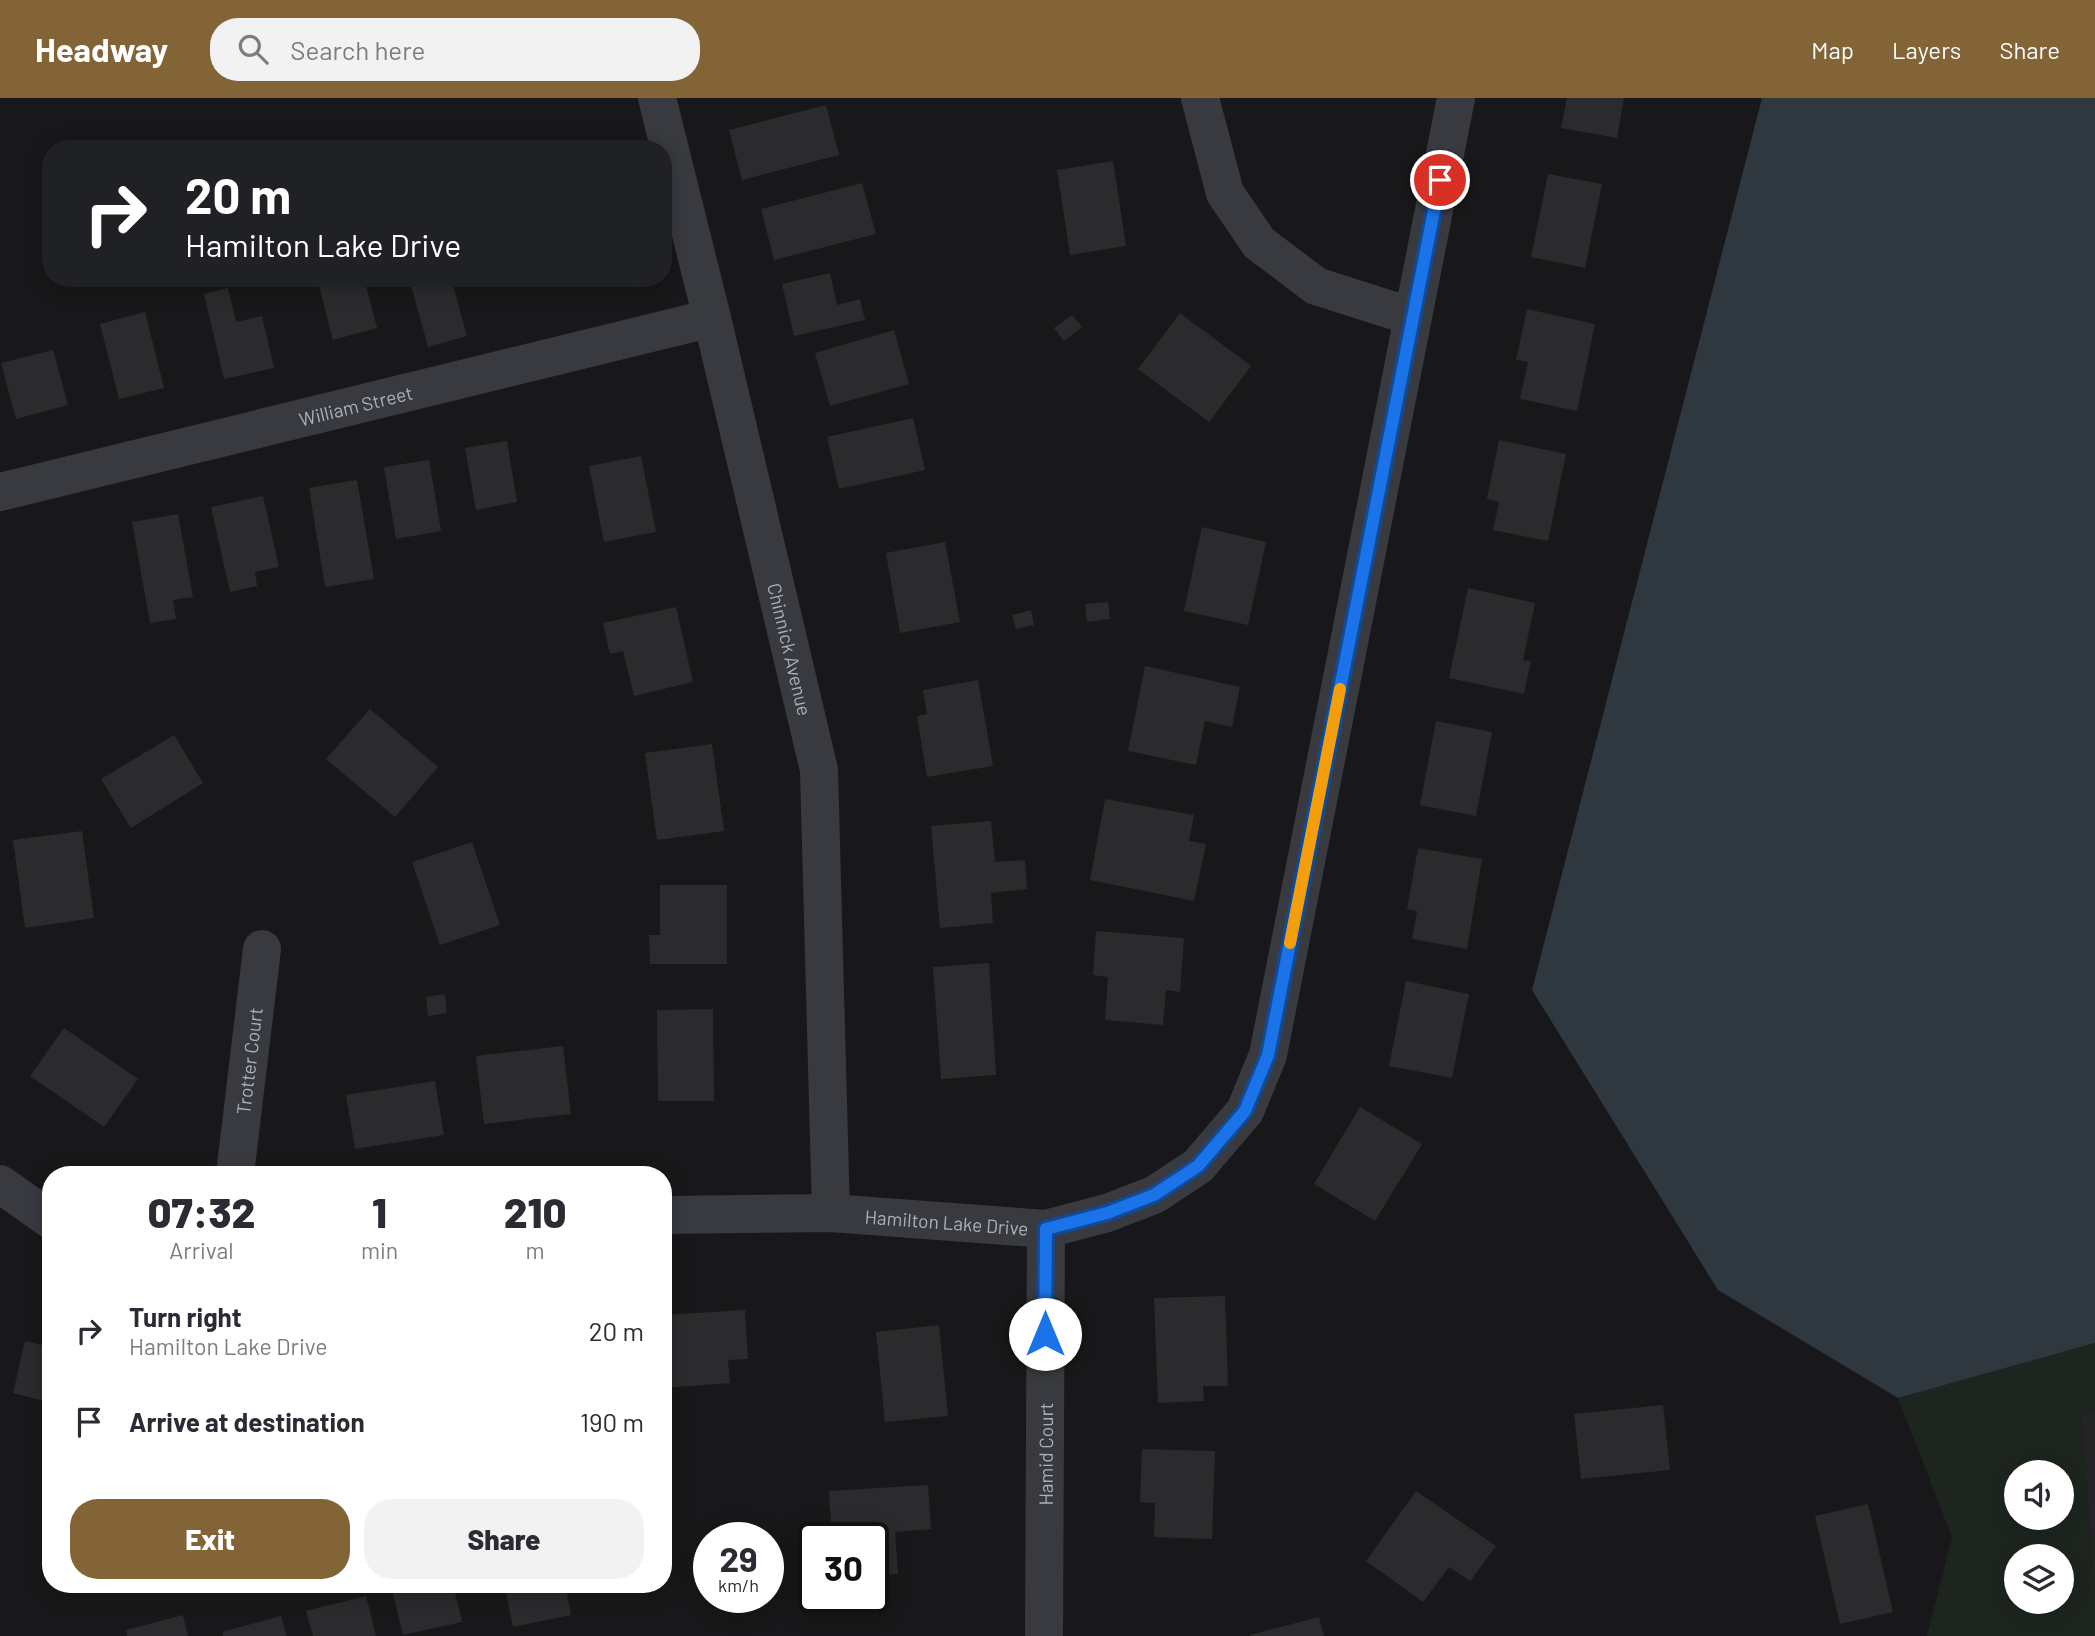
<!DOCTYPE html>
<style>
body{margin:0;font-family:Barlow,sans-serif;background:#f2f2f3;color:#2b2b33;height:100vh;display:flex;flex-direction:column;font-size:26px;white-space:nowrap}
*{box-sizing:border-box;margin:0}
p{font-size:23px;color:#7c7c81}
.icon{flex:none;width:38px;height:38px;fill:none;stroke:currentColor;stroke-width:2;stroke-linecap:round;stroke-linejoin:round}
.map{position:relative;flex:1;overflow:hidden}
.details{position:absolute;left:42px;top:1068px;width:630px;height:427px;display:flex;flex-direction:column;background:#fff;border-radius:28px;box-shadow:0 4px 18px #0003}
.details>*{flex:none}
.top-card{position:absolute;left:42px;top:42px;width:630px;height:147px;border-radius:28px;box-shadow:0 4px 18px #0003;background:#202124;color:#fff;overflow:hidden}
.controls{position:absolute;left:2004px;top:1362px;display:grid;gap:14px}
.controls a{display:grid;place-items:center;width:70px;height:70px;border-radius:50%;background:#fff;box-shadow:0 4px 18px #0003;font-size:35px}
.speed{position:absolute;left:693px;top:1424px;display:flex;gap:14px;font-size:35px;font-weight:700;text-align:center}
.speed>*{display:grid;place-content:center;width:91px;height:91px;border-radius:50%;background:#fff;box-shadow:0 4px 18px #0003;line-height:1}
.speed small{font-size:18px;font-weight:400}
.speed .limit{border:4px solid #111;border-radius:10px;background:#fff;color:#111}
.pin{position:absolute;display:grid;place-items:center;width:60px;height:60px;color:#fff;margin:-30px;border:4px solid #fff;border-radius:50%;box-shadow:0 2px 7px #0007}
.me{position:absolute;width:77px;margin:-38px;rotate:0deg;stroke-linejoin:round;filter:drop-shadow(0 0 5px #0008)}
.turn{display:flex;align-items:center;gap:24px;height:147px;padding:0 28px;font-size:32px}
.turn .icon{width:91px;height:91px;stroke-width:2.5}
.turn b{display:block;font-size:49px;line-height:60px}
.eta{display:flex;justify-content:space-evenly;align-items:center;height:119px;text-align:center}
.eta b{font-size:42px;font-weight:800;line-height:49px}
.button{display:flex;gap:14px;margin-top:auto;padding:14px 28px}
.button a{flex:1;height:80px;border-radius:28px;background:#836437;color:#fff;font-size:28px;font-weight:800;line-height:80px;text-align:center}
.button a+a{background:#f2f2f3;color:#2b2b33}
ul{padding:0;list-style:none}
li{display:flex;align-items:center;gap:21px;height:91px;padding:0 28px}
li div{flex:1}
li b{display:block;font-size:26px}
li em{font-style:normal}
header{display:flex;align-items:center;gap:42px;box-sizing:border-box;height:98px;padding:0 35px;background:#836437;color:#fff}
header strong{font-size:33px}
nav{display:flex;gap:38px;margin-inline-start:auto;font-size:24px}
.search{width:490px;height:63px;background:#f2f2f3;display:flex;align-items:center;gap:18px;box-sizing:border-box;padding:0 24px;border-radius:28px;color:#7c7c81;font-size:26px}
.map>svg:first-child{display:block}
.built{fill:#242427}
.green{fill:#1e251f;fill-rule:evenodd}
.water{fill:#2e383e}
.building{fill:#2b2b2e}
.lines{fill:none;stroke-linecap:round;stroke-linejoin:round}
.minor{stroke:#393a3f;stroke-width:38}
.route-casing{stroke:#114b97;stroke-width:18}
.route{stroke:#1a73e8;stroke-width:12}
.slow{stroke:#f59e0b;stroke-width:12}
.labels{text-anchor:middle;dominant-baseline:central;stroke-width:7;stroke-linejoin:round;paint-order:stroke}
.street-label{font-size:19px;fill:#aab0b9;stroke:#131315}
</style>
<header>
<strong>Headway</strong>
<div class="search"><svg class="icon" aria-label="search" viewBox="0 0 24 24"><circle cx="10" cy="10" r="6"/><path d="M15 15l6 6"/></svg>Search here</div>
<nav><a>Map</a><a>Layers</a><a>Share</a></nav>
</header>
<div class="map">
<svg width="2095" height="1538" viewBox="0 0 2095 1538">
<rect width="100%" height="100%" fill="#18181a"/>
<path class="built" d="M2081,1314H2095V1495Z"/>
<path class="green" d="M2095,1245V1314H2081L2095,1495V1538H1927L1952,1439L1898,1300ZM2016,1374H2062V1419H2016ZM2016,1458H2062V1503H2016Z"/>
<path class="water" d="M1762,0H2095V1245L1898,1300L1718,1192L1532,892Z"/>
<g class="building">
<path d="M1567,0H1624L1617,40L1561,30Z"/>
<path d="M826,7L839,57L742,82L729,32Z"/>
<path d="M1113,63L1126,148L1070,157L1057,72Z"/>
<path d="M1548,76L1602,86L1585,170L1531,159Z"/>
<path d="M862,85L876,136L774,162L761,111Z"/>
<path d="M830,175L837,207L860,201L865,222L794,238L782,186Z"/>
<path d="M317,180H364L377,230L333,242Z"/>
<path d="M409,180H451L467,238L428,249Z"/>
<path d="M228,190L236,224L262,218L274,270L224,281L204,196Z"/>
<path d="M1527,211L1595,226L1577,313L1520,301L1528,264L1516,262Z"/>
<path d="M145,214L164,290L119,301L100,226Z"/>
<path d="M1180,215L1251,268L1209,324L1138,271Z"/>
<path d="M1072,217L1082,229L1064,243L1054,230Z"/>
<path d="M894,232L909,286L830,308L815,255Z"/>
<path d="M53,252L68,307L16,321L1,265Z"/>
<path d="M913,320L925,372L839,391L827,339Z"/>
<path d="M1499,342L1566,356L1548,443L1493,432L1499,404L1487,401Z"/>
<path d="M507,343L517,404L476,412L465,350Z"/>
<path d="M641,358L656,434L604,444L589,368Z"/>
<path d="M429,362L441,433L396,441L384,369Z"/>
<path d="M357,382L374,481L325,489L309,390Z"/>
<path d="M263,398L279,469L255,474L257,488L230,494L211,409Z"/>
<path d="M178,416L193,499L173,502L176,521L150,525L132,424Z"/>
<path d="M1202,429L1266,444L1248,527L1184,513Z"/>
<path d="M945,444L960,524L900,535L886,455Z"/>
<path d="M1468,490L1535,505L1523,562L1531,563L1524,596L1449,580Z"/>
<path d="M1108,504L1110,521L1087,524L1085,506Z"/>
<path d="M676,509L693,584L634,598L623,553L610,556L603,525Z"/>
<path d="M1031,512L1034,527L1016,531L1012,517Z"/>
<path d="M1145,568L1240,589L1232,629L1205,623L1196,667L1128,653Z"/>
<path d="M978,582L993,668L927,679L917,618L927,616L923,592Z"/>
<path d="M370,611L438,669L395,719L326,661Z"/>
<path d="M1436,623L1492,634L1476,718L1420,707Z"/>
<path d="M174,637L203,685L131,730L101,681Z"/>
<path d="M712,646L724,733L657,742L645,655Z"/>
<path d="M1105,701L1194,717L1189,743L1206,746L1194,803L1090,782Z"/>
<path d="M991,723L995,764L1025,762L1027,791L991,795L993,825L940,830L931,728Z"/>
<path d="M82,733L94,820L25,830L13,742Z"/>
<path d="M472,744L500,827L440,847L412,764Z"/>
<path d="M1418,750L1482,761L1467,851L1412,841L1417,813L1407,811Z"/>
<path d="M660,787H727V866H650L649,837H660Z"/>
<path d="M1096,833L1184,840L1180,894L1166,892L1163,927L1105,922L1108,879L1093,877Z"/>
<path d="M989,865L996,977L941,981L933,869Z"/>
<path d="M1406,883L1469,896L1452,980L1389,968Z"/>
<path d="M445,896L447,915L428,918L426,899Z"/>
<path d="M713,911L714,1003H658L657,912Z"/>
<path d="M64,930L138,981L104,1029L30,978Z"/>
<path d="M563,948L571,1016L484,1026L476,958Z"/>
<path d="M435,983L444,1037L355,1051L346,997Z"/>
<path d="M1360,1009L1422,1046L1375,1123L1314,1086Z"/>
<path d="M1225,1198L1228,1288H1203L1204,1303L1158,1305L1154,1200Z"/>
<path d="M745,1212L748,1261L728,1262L730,1285L663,1290V1217Z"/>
<path d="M939,1227L948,1318L885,1324L876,1234Z"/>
<path d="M25,1243L51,1249V1305L13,1295Z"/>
<path d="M1663,1307L1670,1372L1581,1381L1574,1316Z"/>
<path d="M1142,1351L1215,1353L1212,1441L1154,1439L1155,1405L1140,1404Z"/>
<path d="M928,1387L931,1431L895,1434L898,1476L873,1477V1440H832L829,1393Z"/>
<path d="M1416,1393L1496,1448L1470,1483L1449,1469L1423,1504L1366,1463Z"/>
<path d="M1868,1406L1893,1514L1840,1526L1815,1418Z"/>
<path d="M416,1486H453L462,1524L403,1537L392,1491Z"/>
<path d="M504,1486H565L571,1517L513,1529Z"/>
<path d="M366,1498L376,1538H313L306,1513Z"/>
<path d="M183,1517L188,1538H127L126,1532Z"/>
<path d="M281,1518L287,1538H223L222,1534Z"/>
<path d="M1319,1519L1324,1538H1250V1537Z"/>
</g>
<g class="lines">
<g class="minor">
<path id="s1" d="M657,0L712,220L819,672L831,1115"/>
<path d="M1200,0L1225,95L1259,145L1316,188L1413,219"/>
<path id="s2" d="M0,394L712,220"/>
<path id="s3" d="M235,1076L262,851"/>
<path d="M0,1086L51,1122"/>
<path id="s4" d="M663,1117L831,1115L1046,1131L1107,1115L1154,1097L1198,1068L1245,1013L1268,957L1456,0"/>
<path id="s5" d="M1044,1538L1046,1131"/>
</g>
</g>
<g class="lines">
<g class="route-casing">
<path id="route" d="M1045,1236L1046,1131L1107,1115L1154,1097L1198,1068L1245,1013L1268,957L1440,82"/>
</g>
<use href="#route" class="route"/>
<path class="slow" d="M1290,845L1340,591"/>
</g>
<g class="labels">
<g class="street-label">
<text stroke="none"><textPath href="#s2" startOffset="366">William Street</textPath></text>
<text stroke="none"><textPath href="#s1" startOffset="567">Chinnick Avenue</textPath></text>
<text stroke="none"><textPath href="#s3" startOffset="114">Trotter Court</textPath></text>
<text stroke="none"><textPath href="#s4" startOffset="284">Hamilton Lake Drive</textPath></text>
<text stroke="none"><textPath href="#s5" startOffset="182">Hamid Court</textPath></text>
</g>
</g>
</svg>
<div class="controls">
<a><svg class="icon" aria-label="sound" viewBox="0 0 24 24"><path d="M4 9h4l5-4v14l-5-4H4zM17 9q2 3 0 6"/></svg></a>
<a><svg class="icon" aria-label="layers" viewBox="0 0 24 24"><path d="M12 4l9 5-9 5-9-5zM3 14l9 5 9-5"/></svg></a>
</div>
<div class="speed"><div>29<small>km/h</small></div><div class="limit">30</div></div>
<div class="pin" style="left:1440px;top:82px;background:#d93025"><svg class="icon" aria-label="arrive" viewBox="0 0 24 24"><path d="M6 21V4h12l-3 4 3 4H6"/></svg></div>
<svg class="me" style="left:1045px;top:1236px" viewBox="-20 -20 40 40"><circle r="19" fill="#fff"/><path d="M0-13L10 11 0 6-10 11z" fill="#1a73e8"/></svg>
<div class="top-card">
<div class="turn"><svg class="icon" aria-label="right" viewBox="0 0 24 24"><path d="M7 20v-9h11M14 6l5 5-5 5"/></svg><div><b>20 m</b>Hamilton Lake Drive</div></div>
</div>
<section class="details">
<div class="eta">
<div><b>07:32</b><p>Arrival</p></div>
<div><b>1</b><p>min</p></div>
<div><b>210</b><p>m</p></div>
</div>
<ul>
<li><svg class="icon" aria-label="right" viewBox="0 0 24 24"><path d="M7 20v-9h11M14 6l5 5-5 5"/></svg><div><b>Turn right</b><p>Hamilton Lake Drive</p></div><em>20 m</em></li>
<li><svg class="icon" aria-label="arrive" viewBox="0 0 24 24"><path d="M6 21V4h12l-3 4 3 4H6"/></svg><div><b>Arrive at destination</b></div><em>190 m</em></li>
</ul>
<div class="button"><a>Exit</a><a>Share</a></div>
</section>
</div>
